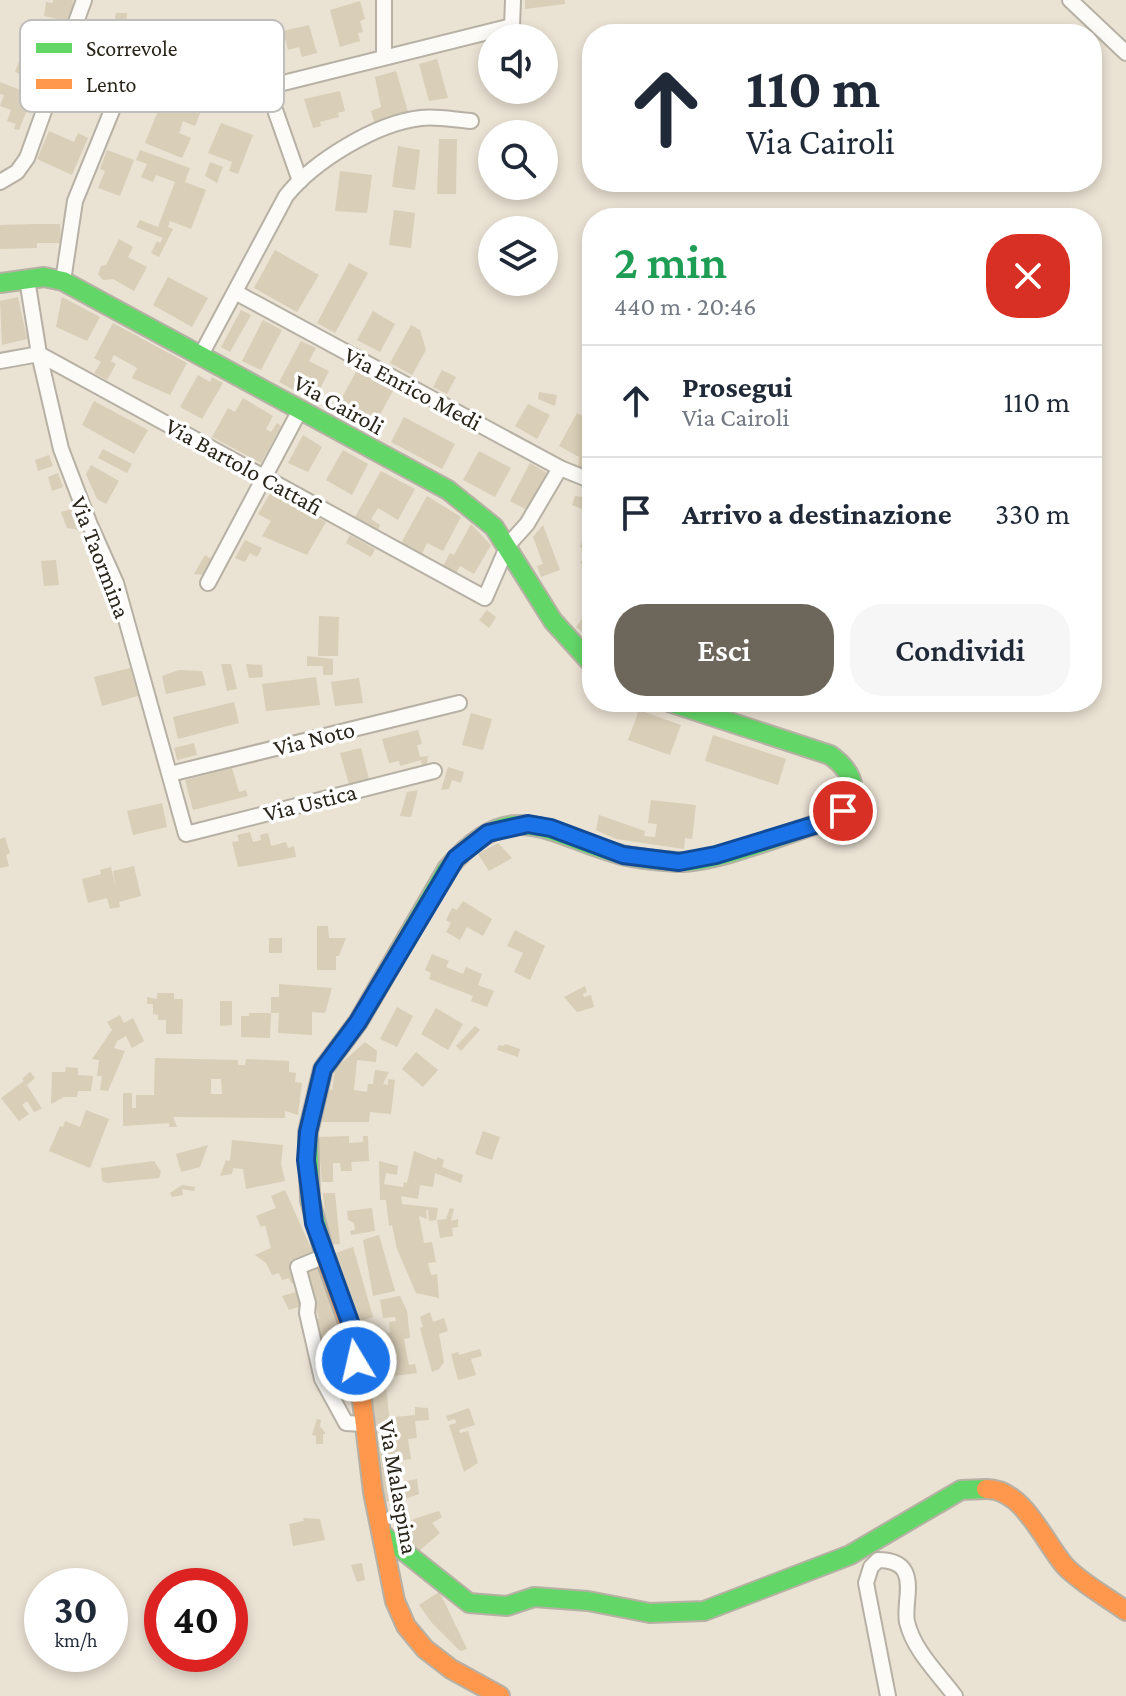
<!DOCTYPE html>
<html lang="it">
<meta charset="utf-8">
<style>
body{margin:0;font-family:"Crimson Pro",serif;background:#f6f6f7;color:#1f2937;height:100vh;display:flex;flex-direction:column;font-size:30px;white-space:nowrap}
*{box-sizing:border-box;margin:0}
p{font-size:26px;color:#747a83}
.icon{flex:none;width:44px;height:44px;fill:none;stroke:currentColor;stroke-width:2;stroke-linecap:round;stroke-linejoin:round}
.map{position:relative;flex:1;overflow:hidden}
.side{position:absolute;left:582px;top:208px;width:520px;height:504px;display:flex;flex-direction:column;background:#fff;border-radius:32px;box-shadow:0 4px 12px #0003}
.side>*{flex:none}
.guide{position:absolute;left:582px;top:24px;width:520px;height:168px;border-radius:32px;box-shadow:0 4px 12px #0003;background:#fff;color:#1f2937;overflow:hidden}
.buttons{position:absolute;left:478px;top:24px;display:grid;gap:16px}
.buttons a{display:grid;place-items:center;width:80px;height:80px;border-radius:50%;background:#fff;box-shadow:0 4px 12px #0003;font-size:40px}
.speed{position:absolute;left:24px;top:1568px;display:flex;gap:16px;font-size:40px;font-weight:700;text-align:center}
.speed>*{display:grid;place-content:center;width:104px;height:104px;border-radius:50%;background:#fff;box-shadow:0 4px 12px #0003;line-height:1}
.speed small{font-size:20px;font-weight:400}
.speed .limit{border:12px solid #d22;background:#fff;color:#111}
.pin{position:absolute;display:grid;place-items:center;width:68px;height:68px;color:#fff;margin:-34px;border:4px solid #fff;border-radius:50%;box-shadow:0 2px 8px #0007}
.me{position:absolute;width:88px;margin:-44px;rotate:351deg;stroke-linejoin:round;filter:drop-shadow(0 0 6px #0008)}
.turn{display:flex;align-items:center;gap:28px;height:168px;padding:0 32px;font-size:36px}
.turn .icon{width:104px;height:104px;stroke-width:2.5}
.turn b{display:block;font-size:56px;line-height:68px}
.round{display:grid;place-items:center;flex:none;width:84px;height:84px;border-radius:32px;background:#f6f6f7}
.overview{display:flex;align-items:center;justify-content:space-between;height:136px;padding:0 32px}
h1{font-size:48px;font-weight:600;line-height:60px;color:#1e9e55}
.button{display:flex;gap:16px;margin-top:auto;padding:16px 32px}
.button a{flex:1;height:92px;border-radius:32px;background:#6d675b;color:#fff;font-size:32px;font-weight:600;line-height:92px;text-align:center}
.button a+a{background:#f6f6f7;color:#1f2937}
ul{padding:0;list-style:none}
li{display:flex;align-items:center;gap:24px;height:112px;padding:0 32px;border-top:2px solid #e0e1e3}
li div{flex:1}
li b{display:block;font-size:30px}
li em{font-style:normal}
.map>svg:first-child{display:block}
.building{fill:#d9ceb7;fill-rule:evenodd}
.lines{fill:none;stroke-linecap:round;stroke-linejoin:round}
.street-casing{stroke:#b7b1a5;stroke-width:18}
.fast-casing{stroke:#b7b1a5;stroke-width:22}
.slow-casing{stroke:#b7b1a5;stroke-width:22}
.street{stroke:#fcfbf8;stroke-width:14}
.fast{stroke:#63d668;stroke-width:18}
.slow{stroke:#ff974d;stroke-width:18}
.route-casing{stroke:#114b97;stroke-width:20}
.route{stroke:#1a73e8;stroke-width:14}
.labels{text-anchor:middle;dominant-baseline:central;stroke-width:7;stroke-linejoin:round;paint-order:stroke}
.street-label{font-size:24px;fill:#2a251a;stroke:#fff}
.key{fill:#fff;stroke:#bfbeba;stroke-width:2}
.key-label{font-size:22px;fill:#2a251a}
</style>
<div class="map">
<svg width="1126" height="1696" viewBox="0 0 1126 1696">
<rect width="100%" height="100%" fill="#eae2d3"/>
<g class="building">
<path d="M53,0H73L71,22L44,16L46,2L53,3Z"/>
<path d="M525,0H565V4L525,9Z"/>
<path d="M360,1L365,19L360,21L363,32L358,33L360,41L340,47L330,10Z"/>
<path d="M116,13H127L126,27L114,23Z"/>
<path d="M309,25L317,53L302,57L299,47L288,50L283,31Z"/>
<path d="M28,38L57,49L44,84L15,72Z"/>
<path d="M437,59L448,98L429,101L419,64Z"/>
<path d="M396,71L409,115L375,125L371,111L381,107L375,77Z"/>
<path d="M0,82L33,95L19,130L14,129L16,124L7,121L11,110L0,106L4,95L0,94Z"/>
<path d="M166,91L203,106L195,126L183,121L179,133L191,138L182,158L145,143Z"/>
<path d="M340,91L345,111L338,113L339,117L320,122L321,126L313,128L304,99Z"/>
<path d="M221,123L253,135L238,174L229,171L232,162L208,153Z"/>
<path d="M49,131L74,142L78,133L88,138L72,175L37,159Z"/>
<path d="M439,139H457L456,194H437Z"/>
<path d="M398,146L420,150L415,190L392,187Z"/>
<path d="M107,150L134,160L120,196L98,188L105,171L100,169Z"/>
<path d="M140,150L190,168L185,182L206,190L191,229L170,221L168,227L173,229L159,257L151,253L157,241L160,243L163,238L136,227L140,220L158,227L175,182L156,175L153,182L141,177L147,164L136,160Z"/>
<path d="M210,162L223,167L217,183L205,176Z"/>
<path d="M340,171L372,175L367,213L335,211Z"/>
<path d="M394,210L415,213L411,248L389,245Z"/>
<path d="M36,224H60L61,243H37V248L0,249V225Z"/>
<path d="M119,239L133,247L128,257L147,267L134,291L113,279L103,280L98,274L101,266L106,265Z"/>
<path d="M275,250L319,275L297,312L254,288Z"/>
<path d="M349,263L368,273L335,333L317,323Z"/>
<path d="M168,277L208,298L192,327L153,305Z"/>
<path d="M18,297L27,339L2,345L0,301Z"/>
<path d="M62,297L100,317L87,341L56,327Z"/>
<path d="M241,310L251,315L230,352L221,347Z"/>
<path d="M373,311L395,324L380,352L357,340Z"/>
<path d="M263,320L282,330L261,370L242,361Z"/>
<path d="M113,323L187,363L170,395L132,378L137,368L114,355L111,361L116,364L107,380L94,373L101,362L94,358Z"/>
<path d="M411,325L420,330L426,350L412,375L390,363Z"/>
<path d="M301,341L316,348L309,361L329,371L316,397L307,392L305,396L279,382Z"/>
<path d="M357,370L394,389L371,431L335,410Z"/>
<path d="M442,370L456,377L447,394L433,387Z"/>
<path d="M198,375L210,382L212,377L223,383L202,419L180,407Z"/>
<path d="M539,392L557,395L555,406L538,399Z"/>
<path d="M243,398L273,416L266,429L271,432L277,423L281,426L261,463L212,437L228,408L235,412Z"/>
<path d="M94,401L148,430L134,454L82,425Z"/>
<path d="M528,404L550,415L537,439L515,426Z"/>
<path d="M592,409V467L585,464L582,470L578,468L579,457L559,446L577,413L587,418Z"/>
<path d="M404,417L455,444L442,469L391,442Z"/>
<path d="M303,435L322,447L308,472L288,463Z"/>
<path d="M103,449L132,464L127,473L98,458Z"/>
<path d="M343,450L368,464L352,495L326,480Z"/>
<path d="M479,451L511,468L495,497L463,480Z"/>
<path d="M49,455L53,466L38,471L35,460Z"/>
<path d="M530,463L547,473L527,510L510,501Z"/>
<path d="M91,465L119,481L106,504L97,499L86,474Z"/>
<path d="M381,471L415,489L398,520L378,508L371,519L380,525L378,530L355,517Z"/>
<path d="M58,473L63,487L52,491L48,477Z"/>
<path d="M271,492L326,522L307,555L262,536L271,521L258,514Z"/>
<path d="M427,496L461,517L443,551L427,543L422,554L401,543Z"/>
<path d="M575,496L592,498V513L572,505Z"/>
<path d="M72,509L79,530L67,528L61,512Z"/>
<path d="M471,524L491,545L474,574L460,566L456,573L443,566L450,553L454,555Z"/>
<path d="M543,525L560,570L541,577L537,566L543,564L533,537Z"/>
<path d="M585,533L592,536V568L580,563L589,550L580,547Z"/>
<path d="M350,535L375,549L371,557L346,543Z"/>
<path d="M245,540L262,548L257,557L250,553L245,562L235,558Z"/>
<path d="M205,555L213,560L205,575L194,574Z"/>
<path d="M56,560L59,585L44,586L41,561Z"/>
<path d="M487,610L496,617L489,628L479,620Z"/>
<path d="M588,611L592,614V640L576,627Z"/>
<path d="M319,616L339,617L338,656H318Z"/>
<path d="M307,656L333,659V675H323V666H307Z"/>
<path d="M221,664H231L237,689L227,691Z"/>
<path d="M246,664L262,665L263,677L249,678Z"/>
<path d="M130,668L138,696L102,706L94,677Z"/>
<path d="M179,670L202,671L206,685L166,694L162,676Z"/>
<path d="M316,677L320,705L266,711L262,684Z"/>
<path d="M359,678L363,703L335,706L331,682Z"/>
<path d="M234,702L239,723L178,739L173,717Z"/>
<path d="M639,710L681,725L670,755L628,740Z"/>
<path d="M471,713L492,719L483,750L462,745Z"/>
<path d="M418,730L422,744L417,745L420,757L428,756L427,765L422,766L421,760L400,766L399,761L389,763L382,739Z"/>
<path d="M713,735L786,759L778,785L705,761Z"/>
<path d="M194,743L197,755L177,760L174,748Z"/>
<path d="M361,748L369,779L349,784L340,753Z"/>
<path d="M448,767L464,772L461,783L452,780L449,789L441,790Z"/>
<path d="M232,768L239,792L246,790L248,796L193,810L185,780Z"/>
<path d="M418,790L411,817L400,816L407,792Z"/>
<path d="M651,800L696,805L692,839L685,838L684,849L616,839L596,830L599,815L645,831L644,836L655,837L657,824L648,823Z"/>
<path d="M162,803L167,827L133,835L127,811Z"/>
<path d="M250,832L253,842L261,840L260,835L268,833L271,846L286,842L288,848L294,846L296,857L238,867L232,842L239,841L237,835Z"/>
<path d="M5,837L10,853L6,855L9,866L0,868V839Z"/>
<path d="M498,843L512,858L489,871L478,854Z"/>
<path d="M134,866L141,896L119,902L120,907L110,909L107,898L88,903L82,879L101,874L100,870L111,867L116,888L113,871Z"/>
<path d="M463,901L492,919L483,936L467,927L460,940L446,932L451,923L446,920L452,908L457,910Z"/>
<path d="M317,926H328L329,938H346L339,956H336V970H317Z"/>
<path d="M515,930L545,946L530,980L514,972L523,953L507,946Z"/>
<rect x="269" y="938" width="13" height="15"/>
<path d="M432,954L449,961L446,967L463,974L466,967L482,974L478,985L494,991L487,1007L471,1001L473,996L429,979L431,973L425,970Z"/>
<path d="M279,984L332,988L325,1013L312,1012V1035L278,1033L279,1013H271V997H279Z"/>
<path d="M585,986L587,992L583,994L584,997L591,995L594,1007L577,1012L564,997Z"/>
<path d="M157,993H174V999H183L182,1034H166V1020H158V1015L153,1014V1004H147V997L157,999Z"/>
<path d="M220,1001H232V1025L220,1026Z"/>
<path d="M397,1007L413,1016L397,1047L380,1039Z"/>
<path d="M436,1008L463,1024L448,1050L421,1034Z"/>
<path d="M249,1013H271L270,1038L241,1037V1016H249Z"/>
<path d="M120,1015L124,1023L133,1018L144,1041L132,1048L126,1036L117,1041L114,1048L125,1051L108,1091L100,1090L102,1076H97L99,1060L92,1059L112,1030L107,1022Z"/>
<path d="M475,1026L480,1030L461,1051L456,1046Z"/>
<path d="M365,1042L377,1051L376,1062L357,1060L354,1090L367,1092L368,1084H373L375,1070L389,1072L383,1084L388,1085V1079L395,1080L391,1114L370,1112L369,1122H322L327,1089L332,1090L335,1069Z"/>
<path d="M505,1044L520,1049L518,1057L497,1050L499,1045L504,1046Z"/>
<path d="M416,1052L438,1070L423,1087L402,1069Z"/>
<path d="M155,1058L238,1060V1065H245L246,1059L289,1061V1072L296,1073L295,1082L302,1083L298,1115L285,1111V1118L173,1117L177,1127H169V1123L123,1126V1093H132V1108H136V1095H154ZM211,1079H221L222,1094H211Z"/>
<path d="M66,1067L78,1068V1075L93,1076L91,1091H78L77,1097H64L51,1104L52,1072H65Z"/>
<path d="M30,1072L35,1078L27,1085L42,1109L34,1112L27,1101L22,1105L29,1114L19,1121L1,1098L24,1081L22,1079Z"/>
<path d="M86,1110L109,1119L90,1168L49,1151L60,1126L63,1127L65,1121L80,1127Z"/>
<path d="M483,1131L500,1137L492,1160L475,1154Z"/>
<path d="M349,1136V1143L363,1142V1136H368L369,1161L351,1162L352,1171H341L340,1163H333V1182H322L318,1137Z"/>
<path d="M232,1140L283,1145L281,1164L285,1181L246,1189L243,1169L233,1168L232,1174L220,1176L226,1160L230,1161Z"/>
<path d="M208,1145L200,1167L181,1172L176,1154Z"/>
<path d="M414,1151L436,1160L438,1157L444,1160L442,1167L463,1175L461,1183L435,1173L433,1187L420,1185L418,1199L401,1196L402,1204L438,1208L436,1220L429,1221L428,1210H426L427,1219L419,1216L424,1243L432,1242L436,1262L428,1263L431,1275L437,1274L439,1298L416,1293L397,1249L392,1225L389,1226L386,1200H380L379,1161L398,1166L397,1175L386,1173L384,1184L403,1187L404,1182L407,1183Z"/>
<path d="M154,1161L161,1172L159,1178L107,1183L102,1181L101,1168Z"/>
<path d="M182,1185L195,1187L194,1191L182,1189L183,1195L172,1197L170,1193Z"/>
<path d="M285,1190L314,1255L290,1264L298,1283H291L289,1278L282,1280L279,1273L272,1275L266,1263L255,1255L271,1248L265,1225L261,1227L256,1216L276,1208L271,1196Z"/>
<path d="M323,1193H335L340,1244L328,1245Z"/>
<path d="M372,1208L375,1231L351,1235L350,1231L355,1230L354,1223L348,1220L347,1211Z"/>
<path d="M450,1208L454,1209L451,1221L458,1219V1227L452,1228L453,1236L440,1238L437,1220L446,1219Z"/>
<path d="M379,1235L395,1291L373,1296L363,1240Z"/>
<path d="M353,1247L373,1317L358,1322L333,1254Z"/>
<path d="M317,1263L344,1327L353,1393L337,1399L330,1385L336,1384L331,1361L324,1363L320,1349L324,1348L314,1320L319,1319L304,1269Z"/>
<path d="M300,1291L304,1305L289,1310L282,1296Z"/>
<path d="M400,1296L407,1311L410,1338L404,1339L408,1361L409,1365L415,1364L417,1373L385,1377L390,1425L372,1426L366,1383L375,1382L373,1370L364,1371L360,1330L382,1328L383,1333H390L389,1322L396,1321L395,1317L383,1318L380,1300Z"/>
<path d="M430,1312L433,1322L444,1318L448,1331L439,1334L444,1362L439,1369L432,1372L420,1328L423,1327L420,1317Z"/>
<path d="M480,1349L482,1356L471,1359L476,1375L458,1380L451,1354L458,1352L459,1355Z"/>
<path d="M415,1407L428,1408L429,1420L415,1421L417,1438L408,1439L411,1459L397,1461L400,1482L417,1479L419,1494L405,1499V1490H400V1499L385,1502L373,1431L396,1428L395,1417L415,1415Z"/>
<path d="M469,1408L475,1425L459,1430L460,1433L468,1431L478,1463L464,1472L449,1425L456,1423L455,1419L448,1421L446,1416Z"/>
<path d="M317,1419L321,1420L320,1426L326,1434H323V1444H316V1436L312,1435Z"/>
<path d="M439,1511L442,1517L432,1523L440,1533L419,1551L398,1529L414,1519Z"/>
<path d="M303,1518L320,1519L325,1540L293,1546L289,1524L304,1521Z"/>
<path d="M362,1563L365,1580L357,1582L351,1565Z"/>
<path d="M439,1592L444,1601L467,1649L460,1651L432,1623L419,1605Z"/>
</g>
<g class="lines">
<g class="street-casing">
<g id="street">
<path d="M384,0V57"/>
<path d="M1070,0L1126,53"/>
<path d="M300,181L267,87L512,26L513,0"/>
<path d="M0,182L17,172L27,158L84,0"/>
<path d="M27,279L39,354L61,449L90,525L116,583L186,834L434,771"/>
<path d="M63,281L75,201L126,76"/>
<path d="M235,292L560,468L592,481"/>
<path d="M201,355L286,196C314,161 376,123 421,118C437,116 455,120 471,121"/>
<path d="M0,361L39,354L485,598L508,545L527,524L560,468"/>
<path d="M208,583L300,410"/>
<path d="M170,774L459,703"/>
<path d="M325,1256L298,1267L308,1303L307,1313L322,1379L346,1423L363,1424"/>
<path d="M888,1696L866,1583L871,1567L878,1560C889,1560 900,1562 905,1572C912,1587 904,1606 907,1622C914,1651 938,1673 955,1696"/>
</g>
</g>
<g class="fast-casing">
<g id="fast">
<path d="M0,283L44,277L63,281L448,490L494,527L553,621L592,664"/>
<path d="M325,1257L310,1200L308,1132L323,1069L358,1022L447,869C513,792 546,835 622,855C639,859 660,861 677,862C716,863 784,834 824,822C858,803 863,779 830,755L669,702"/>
<path d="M382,1534L469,1603L507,1606L534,1597L588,1601L650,1613L704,1611L850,1555L961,1490L986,1489"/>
</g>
</g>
<g class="slow-casing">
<g id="slow">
<path d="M325,1257L355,1342L373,1492L395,1601L406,1626L425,1649L451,1669L500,1696"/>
<path d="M986,1489C1023,1488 1044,1542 1065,1566C1081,1583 1107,1597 1126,1611"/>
</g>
</g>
<use href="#street" class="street"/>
<use href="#fast" class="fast"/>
<use href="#slow" class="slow"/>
</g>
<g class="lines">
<g class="route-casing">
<path id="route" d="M356,1361L350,1322L314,1223L306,1160L308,1132L323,1069L358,1022L456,858L488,833L528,824L551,828L623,855L679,862L716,855L824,822L843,811"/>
</g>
<use href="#route" class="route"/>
</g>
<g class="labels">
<g class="street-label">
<text transform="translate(413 388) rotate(28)">Via Enrico Medi</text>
<text transform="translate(339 404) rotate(29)">Via Cairoli</text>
<text transform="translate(244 466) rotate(29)">Via Bartolo Cattafi</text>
<text transform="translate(101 557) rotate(69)">Via Taormina</text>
<text transform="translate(314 738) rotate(-14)">Via Noto</text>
<text transform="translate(310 802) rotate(-14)">Via Ustica</text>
<text transform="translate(399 1487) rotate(80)">Via Malaspina</text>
</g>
</g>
<rect x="20" y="20" width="264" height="92" rx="12" class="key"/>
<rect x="36" y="43" width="36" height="10" fill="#63d668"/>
<rect x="36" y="79" width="36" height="10" fill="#ff974d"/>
<g class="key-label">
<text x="86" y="56">Scorrevole</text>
<text x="86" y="92">Lento</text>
</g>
</svg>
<div class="buttons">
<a><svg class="icon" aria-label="sound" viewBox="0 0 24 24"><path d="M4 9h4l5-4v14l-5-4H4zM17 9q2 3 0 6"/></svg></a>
<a><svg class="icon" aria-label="search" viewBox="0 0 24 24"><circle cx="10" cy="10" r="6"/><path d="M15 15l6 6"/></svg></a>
<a><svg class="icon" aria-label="layers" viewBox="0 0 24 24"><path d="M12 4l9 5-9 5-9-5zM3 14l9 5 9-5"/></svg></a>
</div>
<div class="speed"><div>30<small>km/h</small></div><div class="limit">40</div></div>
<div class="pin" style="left:843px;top:811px;background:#d93025"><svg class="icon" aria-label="arrive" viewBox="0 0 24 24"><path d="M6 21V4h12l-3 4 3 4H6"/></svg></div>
<svg class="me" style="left:356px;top:1361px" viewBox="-20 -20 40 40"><circle r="17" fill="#1a73e8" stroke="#fff" stroke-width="3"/><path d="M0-11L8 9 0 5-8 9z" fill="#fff"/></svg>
<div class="guide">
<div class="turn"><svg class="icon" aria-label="ahead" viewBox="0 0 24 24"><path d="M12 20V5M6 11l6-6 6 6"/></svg><div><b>110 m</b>Via Cairoli</div></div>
</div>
<section class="side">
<div class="overview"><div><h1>2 min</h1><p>440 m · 20:46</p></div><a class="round" style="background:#d93025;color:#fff"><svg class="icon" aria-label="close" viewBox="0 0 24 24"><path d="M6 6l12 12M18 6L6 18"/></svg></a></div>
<ul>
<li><svg class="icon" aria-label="ahead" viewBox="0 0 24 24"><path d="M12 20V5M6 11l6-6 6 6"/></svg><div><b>Prosegui</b><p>Via Cairoli</p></div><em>110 m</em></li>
<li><svg class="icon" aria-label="arrive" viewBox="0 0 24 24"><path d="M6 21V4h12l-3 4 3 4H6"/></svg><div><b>Arrivo a destinazione</b></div><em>330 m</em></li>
</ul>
<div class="button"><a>Esci</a><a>Condividi</a></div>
</section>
</div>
